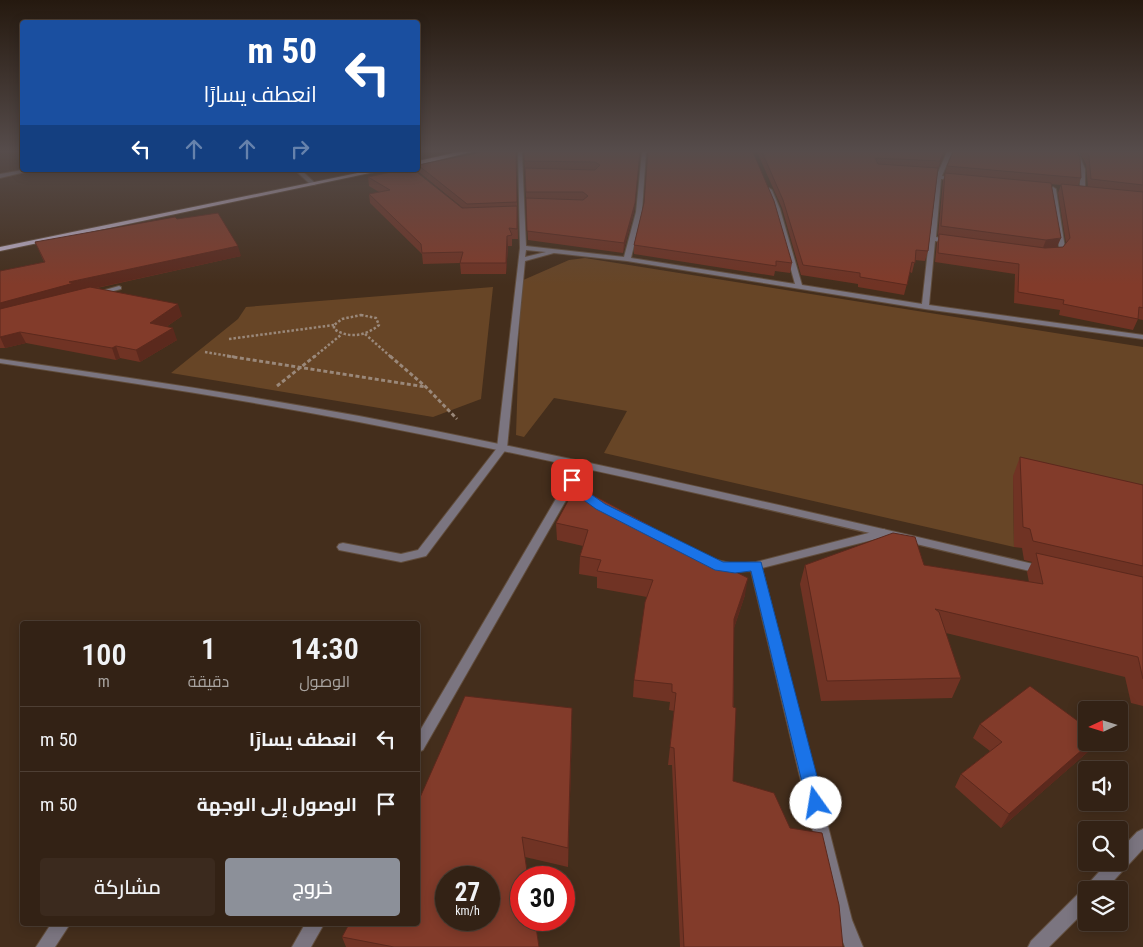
<!DOCTYPE html>
<html lang="ar">
<meta charset="utf-8">
<style>
body{margin:0;font-family:"Roboto Condensed",Cairo,sans-serif;background:#3b2a1e;color:#f1f3f6;direction:rtl;height:100vh;display:flex;flex-direction:column;font-size:19px;white-space:nowrap}
*{box-sizing:border-box;margin:0}
p{font-size:16px;color:#a9a4a0}
.icon{flex:none;width:28px;height:28px;fill:none;stroke:currentColor;stroke-width:2;stroke-linecap:round;stroke-linejoin:round}
.map{position:relative;flex:1;overflow:hidden;direction:ltr}
.drawer{position:absolute;left:20px;top:621px;width:400px;height:305px;display:flex;flex-direction:column;background:#332215;border-radius:5px;box-shadow:0 2px 12px #0003,0 0 0 1px #4e3f34;direction:rtl}
.drawer>*{flex:none}
.guide{position:absolute;left:20px;top:20px;width:400px;height:152px;border-radius:5px;box-shadow:0 2px 12px #0003,0 0 0 1px #4e3f34;direction:rtl;background:#1a4fa0;color:#fff;overflow:hidden}
.needle{width:32px;rotate:266deg}
.buttons{position:absolute;left:1078px;top:701px;display:grid;gap:10px}
.buttons a{display:grid;place-items:center;width:50px;height:50px;border-radius:5px;background:#332215;box-shadow:0 2px 12px #0003,0 0 0 1px #4e3f34;font-size:25px}
.speed{position:absolute;left:435px;top:866px;display:flex;gap:10px;font-size:25px;font-weight:700;text-align:center}
.speed>*{display:grid;place-content:center;width:65px;height:65px;border-radius:50%;background:#332215;box-shadow:0 2px 12px #0003,0 0 0 1px #4e3f34;line-height:1}
.speed small{font-size:12px;font-weight:400}
.speed .limit{border:8px solid #d22;background:#fff;color:#111}
.pin{position:absolute;display:grid;place-items:center;width:42px;height:42px;color:#fff;margin:-21px;border-radius:10px;box-shadow:0 2px 8px #0006}
.me{position:absolute;width:55px;margin:-28px;rotate:347deg;stroke-linejoin:round;filter:drop-shadow(0 0 4px #0008)}
.turn{display:flex;align-items:center;gap:18px;height:105px;padding:0 20px;font-size:22px}
.turn .icon{width:65px;height:65px;stroke-width:2.5}
.turn b{display:block;font-size:35px;line-height:42px}
.lanes{display:flex;align-items:center;height:48px;padding:0 20px;background:#0003;justify-content:center;gap:25px;direction:ltr}
.lanes .off{opacity:.35}
.eta{display:flex;justify-content:space-evenly;align-items:center;height:85px;text-align:center}
.eta b{font-size:30px;font-weight:600;line-height:35px}
.cta{display:flex;gap:10px;margin-top:auto;padding:10px 20px}
.cta a{flex:1;height:58px;border-radius:5px;background:#8c9099;color:#fff;font-size:20px;font-weight:600;line-height:58px;text-align:center}
.cta a+a{background:#3b2a1e;color:#f1f3f6}
ul{padding:0;list-style:none}
li{display:flex;align-items:center;gap:15px;height:65px;padding:0 20px;border-top:1px solid #4e3f34}
li div{flex:1}
li b{display:block;font-size:19px}
li em{font-style:normal}
.map>svg:first-child{display:block}
.green{fill:#674526}
.lines{fill:none;stroke-linecap:round;stroke-linejoin:round}
.minor-casing{stroke:#614d3c;stroke-width:2}
.tertiary-casing{stroke:#614d3c;stroke-width:2}
.primary-casing{stroke:#614d3c;stroke-width:2}
.path-far1{stroke:#9a887a;stroke-width:2.5;stroke-dasharray:2.5 2;stroke-linecap:butt}
.path{stroke:#9a887a;stroke-width:3;stroke-dasharray:4 2.5;stroke-linecap:butt}
.minor{fill:#7b7580;fill-rule:evenodd}
.tertiary{fill:#7b7580;fill-rule:evenodd}
.primary{fill:#c2b5cd;fill-rule:evenodd}
.wall{fill:#703324;fill-rule:evenodd}
.shaded-wall{fill:#5b291d}
.building{fill:#823b2a;stroke:#5b291d;fill-rule:evenodd}
.route{fill:#1a73e8;stroke:#114b97}
</style>
<div class="map">
<svg width="1143" height="947" viewBox="0 0 1143 947">
<rect width="100%" height="100%" fill="#442e1c"/>
<g class="green">
<path d="M585,258L1143,347V506L1013,476L1014,547L604,453L627,411L554,398L524,437L516,435L521,281L569,260Z"/>
<path d="M493,287L481,399L433,417L171,373L238,319L246,307Z"/>
</g>
<g class="lines">
<g class="minor-casing">
<g id="minor">
<path d="M518,152H522L526,246L624,257L636,212L642,152H646L642,212L631,258L795,284L774,209L766,190L769,188L772,190L780,209L802,285L922,304L936,177L947,152H952L942,176L959,178L956,180L941,179L936,237L953,241L950,243L935,241L929,305L1143,335V339L925,309L627,261L554,253L525,261L507,448L426,556L401,562L339,550L337,547L339,544L343,543L401,554L418,550L497,448L520,248ZM526,250L546,252L525,257Z"/>
<path d="M1071,152L1079,154L1085,169V191L1073,192L1070,190L1080,188C1080,175 1082,162 1071,152Z"/>
<path d="M23,170H34L0,178V174Z"/>
<path d="M295,170H301L315,183V185H311Z"/>
<path d="M1053,187L1056,189L1065,248L1060,254L1054,256L1051,254L1059,248L1050,189Z"/>
<path d="M119,286L121,287V289L95,296L91,294Z"/>
<path d="M581,462L586,465L577,480L590,496L589,498H581L573,488L423,750L418,752V734L567,480L578,463Z"/>
<path d="M884,529L889,533L888,536L762,568L852,920L863,947H845L834,920L751,571L729,572L709,566L707,563L709,560L713,559L734,564L756,562Z"/>
<path d="M51,924H70L55,947H36Z"/>
<path d="M305,924H324L311,947H292Z"/>
</g>
</g>
<g class="tertiary-casing">
<g id="tertiary">
<path d="M0,359C120,376 239,394 359,416C588,460 815,513 1042,566L1046,567L1048,570L1046,573L1042,574C815,520 588,466 359,422C240,399 120,381 0,363Z"/>
<path d="M1143,829V849L1105,890H1086V910L1049,947H1028L1031,941L1080,892L1086,890L1088,884L1108,862H1119V851L1137,832Z"/>
</g>
</g>
<g class="primary-casing">
<g id="primary">
<path d="M458,152H471L418,165V161Z"/>
<path d="M372,170H384L0,251V247Z"/>
</g>
</g>
<g class="path-far1">
<path d="M361,315L376,318L379,325C366,336 349,339 334,329V325L342,319Z"/>
<path d="M365,334L391,357"/>
<path d="M229,339L334,325"/>
<path d="M205,352L235,357"/>
<path d="M314,357L342,334"/>
</g>
<g class="path">
<path d="M227,356L426,387"/>
<path d="M390,356L426,387L457,419"/>
<path d="M277,386L315,356"/>
</g>
<use href="#minor" class="minor"/>
<use href="#tertiary" class="tertiary"/>
<use href="#primary" class="primary"/>
</g>
<g class="wall">
<path d="M516,152L518,239H512V246H508L506,274H461L460,263L423,264L422,254L370,203L369,194L379,192L369,186L368,177L397,171V170H414L462,208H463L419,172L418,165Z"/>
<path d="M524,152H640L634,212L623,253L528,240Z"/>
<path d="M757,152H945L938,169L928,251L925,261L915,260L912,273L910,272L904,295L858,287V284L801,275L782,208Z"/>
<path d="M1079,152H1143V320L1138,319L1133,330L1059,315L1060,310L1014,303L1015,274L935,262L937,243L939,236L938,235L943,181L947,166L1081,178L1078,186L1088,187L1086,164ZM1051,184L1061,185L1058,193L1066,243L1063,247H1057Z"/>
<path d="M644,203L792,263L790,273L775,271L774,276L634,254V245Z"/>
<path d="M177,219L241,256L97,288L182,316L166,327L177,340L140,362L120,358L116,360L26,343L5,348H0V271L44,262L35,242Z"/>
<path d="M1020,457L1143,485V706L1131,703L1125,677L946,633L961,678L952,698L821,701L800,584L805,565H924L1029,582L1027,572L1032,562L1024,560L1022,548L1014,547L1013,476Z"/>
<path d="M556,523L651,526V530L745,595L734,628L733,781L843,947H680L672,765H668L674,711L669,710L670,702L633,697L634,680L647,597L597,588V577L579,574L580,556L583,546L557,540Z"/>
<path d="M980,724L1086,742H1094L1090,750L1001,828L955,787L961,774L990,751L973,738Z"/>
<path d="M572,728L568,867L525,857L539,947H346L342,937Z"/>
</g>
<g class="shaded-wall">
<path d="M640,152L634,212L623,253L624,243Z"/>
<path d="M944,152H945L938,169L940,161Z"/>
<path d="M507,236L508,246L506,274V263Z"/>
<path d="M1061,238L1057,247L1042,250L1046,240Z"/>
<path d="M238,246L241,256L77,292L0,315V303L69,282Z"/>
<path d="M178,304L182,316L154,335L150,323Z"/>
<path d="M173,328L177,340L140,362L136,350Z"/>
<path d="M20,332L26,343L5,348L0,337Z"/>
<path d="M116,346L120,358L116,360L112,348Z"/>
<path d="M748,578L745,595L731,637L734,619Z"/>
<path d="M572,708V728L568,867V848Z"/>
<path d="M1091,742H1094L1090,750L1001,828L1009,814Z"/>
</g>
<g class="building">
<path d="M482,152H516L517,202L467,204L418,165Z"/>
<path d="M524,152H640L635,203L624,243L527,231L526,198L583,200L588,196L583,192H526L525,168L595,170L600,165L595,162L524,161Z"/>
<path d="M648,152H753L774,201L792,263L776,261V266L634,245L644,203Z"/>
<path d="M762,152H944L940,161L875,158L878,164L938,168L928,251L916,250L915,263L912,262L907,285L860,277V273L803,265L783,200Z"/>
<path d="M953,152H1077L1080,157L1081,178L947,166Z"/>
<path d="M1086,152H1143V185L1091,179L1089,156Z"/>
<path d="M400,170H414L462,208L517,206V229L509,228L512,235L507,236L506,263H460L463,252L422,253L421,244L369,194L390,190L368,177Z"/>
<path d="M945,173L1051,183L1061,238L1046,240L941,226Z"/>
<path d="M1061,184L1143,192V308L1139,307L1138,319L1063,304L1064,300L1018,292L1019,264L938,253L939,234L1045,248L1063,247L1070,238Z"/>
<path d="M218,213L238,246L69,282L74,283L0,303V271L45,262L35,242L175,217L177,219Z"/>
<path d="M90,287L178,304L150,323L173,328L136,350L116,346L112,348L20,332L0,337V309Z"/>
<path d="M1020,457L1143,485V566L1033,541L1030,529L1023,527Z"/>
<path d="M576,486L651,526L649,529L748,578L734,619L733,707L736,708L733,781L774,793L790,828L822,833L839,905L843,947H684L674,748L670,747L676,693L672,692V684L634,680L645,602L653,580L597,571L601,560L580,556L588,530L556,523Z"/>
<path d="M893,533L915,537L924,565L1043,584L1036,553L1143,577V679L1138,657L935,609L939,612L961,678L827,681L805,565Z"/>
<path d="M1030,686L1086,727V742H1091L1009,814L961,774L1002,742L980,724Z"/>
<path d="M465,696L572,708L568,848L522,837L528,878H521V920H535L539,947H394L342,937L349,924H418V802ZM446,878H489V920H446Z"/>
</g>
<linearGradient id="sky" x2="0" y2="1"><stop stop-color="#25190f"/><stop offset="0.53" stop-color="#564c4b"/><stop offset="1" stop-color="#564c4b" stop-opacity="0"/></linearGradient>
<rect width="1143" height="285" fill="url(#sky)"/>
<path class="route" d="M572,476L576,477L582,488L605,504L723,562H761L824,803L822,809L816,811L809,809L807,803L751,571L735,573L715,570L596,509L574,493L566,480Z"/>
</svg>
<div class="buttons">
<a><svg class="needle" viewBox="-14 -14 28 28"><path d="M0-13l5 13h-10z" fill="#e53935"/><path d="M0 13l5-13h-10z" fill="#a9a4a0"/></svg></a>
<a><svg class="icon" aria-label="sound" viewBox="0 0 24 24"><path d="M4 9h4l5-4v14l-5-4H4zM17 9q2 3 0 6"/></svg></a>
<a><svg class="icon" aria-label="search" viewBox="0 0 24 24"><circle cx="10" cy="10" r="6"/><path d="M15 15l6 6"/></svg></a>
<a><svg class="icon" aria-label="layers" viewBox="0 0 24 24"><path d="M12 4l9 5-9 5-9-5zM3 14l9 5 9-5"/></svg></a>
</div>
<div class="speed"><div>27<small>km/h</small></div><div class="limit">30</div></div>
<div class="pin" style="left:572px;top:480px;background:#d93025"><svg class="icon" aria-label="arrive" viewBox="0 0 24 24"><path d="M6 21V4h12l-3 4 3 4H6"/></svg></div>
<svg class="me" style="left:816px;top:803px" viewBox="-20 -20 40 40"><circle r="19" fill="#fff"/><path d="M0-13L10 11 0 6-10 11z" fill="#1a73e8"/></svg>
<div class="guide">
<div class="turn"><svg class="icon" aria-label="left" viewBox="0 0 24 24"><path d="M17 20v-9H6M10 6l-5 5 5 5"/></svg><div><b>50 m</b>انعطف يسارًا</div></div>
<div class="lanes"><svg class="icon" aria-label="left" viewBox="0 0 24 24"><path d="M17 20v-9H6M10 6l-5 5 5 5"/></svg><svg class="icon off" aria-label="ahead" viewBox="0 0 24 24"><path d="M12 20V5M6 11l6-6 6 6"/></svg><svg class="icon off" aria-label="ahead" viewBox="0 0 24 24"><path d="M12 20V5M6 11l6-6 6 6"/></svg><svg class="icon off" aria-label="right" viewBox="0 0 24 24"><path d="M7 20v-9h11M14 6l5 5-5 5"/></svg></div>
</div>
<section class="drawer">
<div class="eta">
<div><b>14:30</b><p>الوصول</p></div>
<div><b>1</b><p>دقيقة</p></div>
<div><b>100</b><p>m</p></div>
</div>
<ul>
<li><svg class="icon" aria-label="left" viewBox="0 0 24 24"><path d="M17 20v-9H6M10 6l-5 5 5 5"/></svg><div><b>انعطف يسارًا</b></div><em>50 m</em></li>
<li><svg class="icon" aria-label="arrive" viewBox="0 0 24 24"><path d="M6 21V4h12l-3 4 3 4H6"/></svg><div><b>الوصول إلى الوجهة</b></div><em>50 m</em></li>
</ul>
<div class="cta"><a>خروج</a><a>مشاركة</a></div>
</section>
</div>
